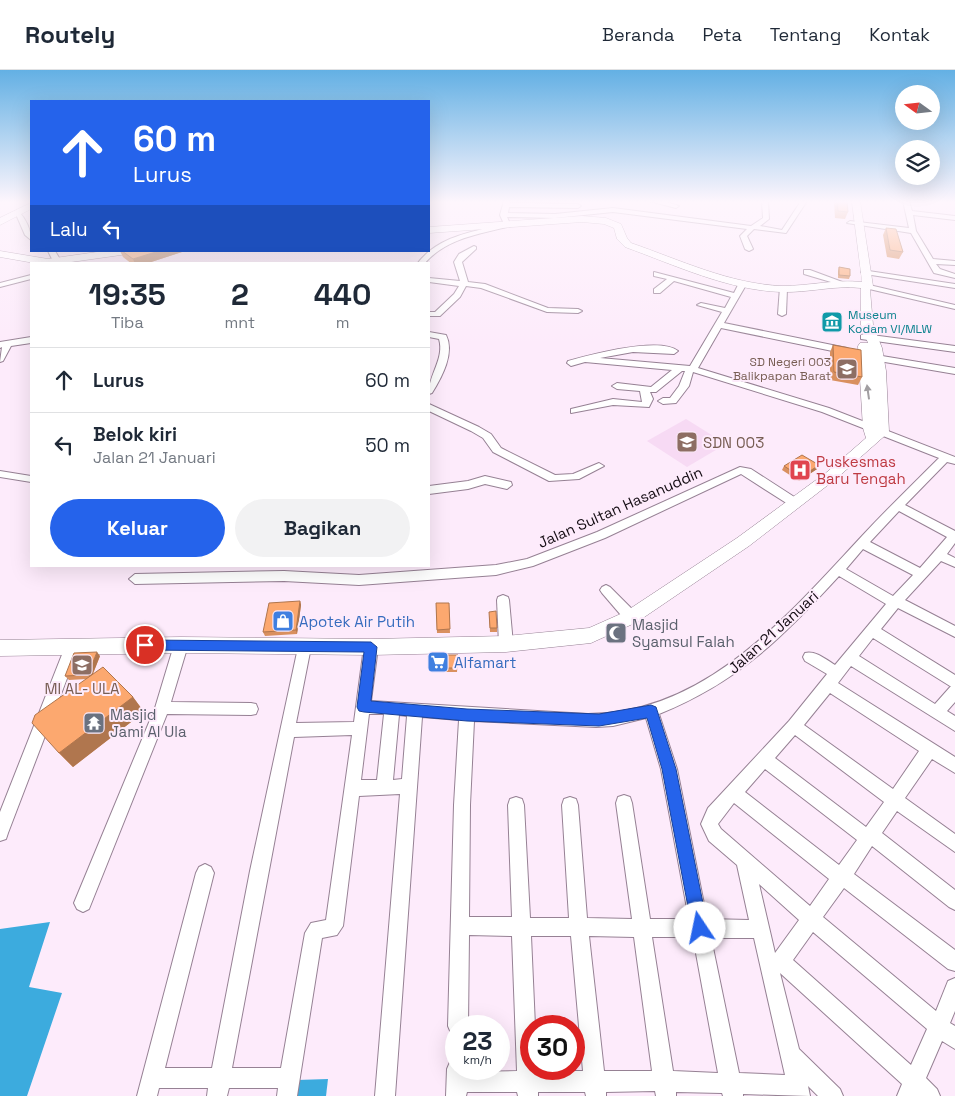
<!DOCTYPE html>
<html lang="id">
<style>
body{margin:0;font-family:"Space Grotesk",sans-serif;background:#f2f2f3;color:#1f2937;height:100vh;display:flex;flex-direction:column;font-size:19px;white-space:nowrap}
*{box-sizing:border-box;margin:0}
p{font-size:16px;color:#747a83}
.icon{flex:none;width:28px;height:28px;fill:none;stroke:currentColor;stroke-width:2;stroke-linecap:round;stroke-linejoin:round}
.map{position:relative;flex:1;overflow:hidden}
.details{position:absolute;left:30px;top:192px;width:400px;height:305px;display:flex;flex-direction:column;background:#fff;border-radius:0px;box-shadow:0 5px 20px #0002}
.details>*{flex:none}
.hud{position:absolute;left:30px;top:30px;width:400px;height:152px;border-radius:0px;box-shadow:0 5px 20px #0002;background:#2563eb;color:#fff;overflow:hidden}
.needle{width:32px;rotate:285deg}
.fabs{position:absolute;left:895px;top:15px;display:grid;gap:10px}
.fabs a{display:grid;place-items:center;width:45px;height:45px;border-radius:50%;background:#fff;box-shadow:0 5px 20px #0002;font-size:25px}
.speed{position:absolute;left:445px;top:945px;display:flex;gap:10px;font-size:25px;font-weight:700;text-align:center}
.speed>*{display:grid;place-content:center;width:65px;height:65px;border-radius:50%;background:#fff;box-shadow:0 5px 20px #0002;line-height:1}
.speed small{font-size:12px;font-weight:400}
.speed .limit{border:8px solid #d22;background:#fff;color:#111}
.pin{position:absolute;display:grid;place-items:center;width:42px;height:42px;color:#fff;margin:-21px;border:2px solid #fff;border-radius:50%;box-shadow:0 1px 5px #0007}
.me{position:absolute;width:55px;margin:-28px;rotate:349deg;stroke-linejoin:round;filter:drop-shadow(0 0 4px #0008)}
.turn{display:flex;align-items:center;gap:18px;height:105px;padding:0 20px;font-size:22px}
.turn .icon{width:65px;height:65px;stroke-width:2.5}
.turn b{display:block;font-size:35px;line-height:42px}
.then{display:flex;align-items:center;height:48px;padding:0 20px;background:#0003;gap:10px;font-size:19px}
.eta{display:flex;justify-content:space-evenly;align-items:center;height:85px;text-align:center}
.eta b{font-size:30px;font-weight:600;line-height:35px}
.primary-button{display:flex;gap:10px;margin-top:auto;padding:10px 20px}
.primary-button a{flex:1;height:58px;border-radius:30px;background:#2563eb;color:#fff;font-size:20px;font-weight:600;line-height:58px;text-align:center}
.primary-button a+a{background:#f2f2f3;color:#1f2937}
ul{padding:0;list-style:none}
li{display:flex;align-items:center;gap:15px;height:65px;padding:0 20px;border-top:1px solid #e0e1e3}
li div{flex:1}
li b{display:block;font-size:19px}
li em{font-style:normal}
header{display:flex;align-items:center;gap:30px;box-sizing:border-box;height:70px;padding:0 25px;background:#fff;border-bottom:1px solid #e0e1e3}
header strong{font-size:24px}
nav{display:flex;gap:28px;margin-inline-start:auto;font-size:18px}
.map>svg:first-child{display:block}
.built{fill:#f7daf4}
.water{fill:#3cabde}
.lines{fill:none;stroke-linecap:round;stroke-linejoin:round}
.street-casing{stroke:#968194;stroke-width:2}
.secondary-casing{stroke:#968194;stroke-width:1}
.street{fill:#fff;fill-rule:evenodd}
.secondary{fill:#fff;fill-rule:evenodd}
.wall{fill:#d9905f}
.shaded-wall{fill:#b0764e}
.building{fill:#fca86f;stroke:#b0764e}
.oneway{fill:#a19ea1}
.route{fill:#2563eb;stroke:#184099}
.labels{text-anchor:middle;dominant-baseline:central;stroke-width:4;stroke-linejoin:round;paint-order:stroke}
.far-culture-label{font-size:12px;fill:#0d838f;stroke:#fdebfb;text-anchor:start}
.far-education-label{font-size:12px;fill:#785e54;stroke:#fdebfb;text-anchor:end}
.education-label{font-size:15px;fill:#785e54;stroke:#fdebfb;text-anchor:start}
.health-label{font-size:15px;fill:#be3a42;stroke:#fdebfb;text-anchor:start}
.street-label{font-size:15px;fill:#140c13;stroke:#fdebfb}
.shop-label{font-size:15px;fill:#366cbe;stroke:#fdebfb;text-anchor:start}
.worship-label{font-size:15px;fill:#5b616d;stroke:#fdebfb;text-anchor:start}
</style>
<header>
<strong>Routely</strong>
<nav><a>Beranda</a><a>Peta</a><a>Tentang</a><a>Kontak</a></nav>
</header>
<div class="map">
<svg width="955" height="1026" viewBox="0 0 955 1026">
<rect width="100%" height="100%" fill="#fdebfb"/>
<path class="built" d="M686,349L726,374L687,397L647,371Z"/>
<g class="water">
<path d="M50,852L29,917L62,923L27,1026H0V859Z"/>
<path d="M328,1009L326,1026H294L297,1010Z"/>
</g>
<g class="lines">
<g class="street-casing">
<g id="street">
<path d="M504,131H510V133L578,134L581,136L578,138L509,137L508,143L555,144L613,138L751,156L763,148L762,131H768L769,149L760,156L782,160L801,131H807L786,163L754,159L747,166L753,179L749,181L745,179L740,166L747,159L613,142L555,148L507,147L511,156C480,164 446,168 424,194H417C438,166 472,162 504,154L500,145Z"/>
<path d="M649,131H663L679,136L676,138Z"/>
<path d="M903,131H909L912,141L955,146V150L913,145L916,161L933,189L955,191V195L936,194L940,199L955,204V208L934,203L911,163L847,153L850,151L909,158Z"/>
<path d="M15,142H19C26,149 31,160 31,170L25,165Z"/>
<path d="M474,176L476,177V179L462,192L468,212L485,214L548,238L578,239L582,241L578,243L547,242L481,218L466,216L460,227L440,246H429V242H435L454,224L459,216L429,212V208L460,211L454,192L459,184Z"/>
<path d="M48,181H55L61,191L60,193H54Z"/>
<path d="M804,200H810L845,213L841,215L804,204Z"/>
<path d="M862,200L955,214V218L865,204L861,202Z"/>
<path d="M654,202L734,223L739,213H745L746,215L724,253L847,278L851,281L847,284L721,258L698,298L829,338L955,387V394L947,392L905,435L955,461V473L947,484L955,488V497L941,491L905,530L955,556V567L898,538L881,559L955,605V632L947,641L955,646V661L851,596L838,613L955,687V703L932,689L905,728L955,764V782L897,741L882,763L955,820V840L949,837L872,776L854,804L955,880V901L948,899L844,818L823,847L936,941L948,911L955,908V941L950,953L955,956V979L942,971L926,1008L937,1019L940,1026H897L902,1014L780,903L799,979L840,1019L843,1026H818L808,1016L810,1026L743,1024V1026H723L722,1023L676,1022V1026H656L655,1021L606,1022V1026H586L585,1022H538V1026H518L517,1022H467L466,1026H446L447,999L450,992L456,989V999H467V1002L517,1001L512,866L469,865L468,956H456V965L451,963L448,956L454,735L459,650L422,647L395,1026H375L400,724L359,726L343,856L337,865L322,868L297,1026H277L278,1018H229L227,1026H207L208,1018H159L157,1026H137L196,803L199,797L205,794L211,797L214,803L165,998H212L250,801L299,573L304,571L309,573L311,577L296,653L354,652L364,577L366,573L371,571L376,573L378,577L371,631L588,644C706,644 788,545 862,466C887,439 913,414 939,388L822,342L693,302L689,316L676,333L663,334L658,331L663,328H670L679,316L685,301H682L656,322H650L653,329L649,337L613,335L571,343V339L613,329L642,332L640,321L617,319L612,316L617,313L651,317L672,300L585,292L571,296L567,293L568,291C590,285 659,266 678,281L674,284L633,282L600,288L690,296L722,242L697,235L701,233L725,238L731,227L674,211L660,223H654V219L667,209L654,206ZM899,441L947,467L920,498L870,472ZM863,479L913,505L893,526L846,499ZM839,506L886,534L835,595C827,590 815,580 805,583L803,587L805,591L827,604L789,651L708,738L701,754L709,771L737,795L749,850L707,849L677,699L659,644C738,612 782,568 839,506ZM873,568L950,616H951L935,634L859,586ZM830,623L919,681L893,719L804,655ZM369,644H384L377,710H361ZM399,645L407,646L402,709L393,710ZM646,648L661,699L689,849H650L632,733L630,727L624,725L618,727L616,733L632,849L587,848L578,735L576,729L570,727L564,729L562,735L569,848H530L524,735L522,729L516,727L510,729L508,735L512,847H469L470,735L474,651L596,657L613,656ZM352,665L326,850L311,853L305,863L281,998H232L294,667ZM795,665L884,732L866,757L775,688ZM765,699L857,770L839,795L745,722ZM734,733L829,809L810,836L721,759L718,754ZM759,814L799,850L775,883ZM813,862L927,959L911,995L793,890ZM531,866H571L583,1001H537V999H531V956H535ZM589,866L634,867L652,1001H604ZM652,867H693L718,1003L673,1001ZM711,868H754L785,1005L739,1003Z"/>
<path d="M31,205V209L0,217V213Z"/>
<path d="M865,214L955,235V239L865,218Z"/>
<path d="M780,217L787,219L786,244L782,246L778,244Z"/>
<path d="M429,262L446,265C455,283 442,307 432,323L429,324C428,305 445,289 439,269L429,267Z"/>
<path d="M864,264L955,276V282L861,269V265Z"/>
<path d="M31,267V273L11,276L3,291L0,292L2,277L0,278V272Z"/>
<path d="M876,285L955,298V304L873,290V286Z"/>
<path d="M429,334L479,357L491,364L501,378L555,405L573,404L599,393L604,396L579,409L549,411L493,382L483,368L471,361L429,341Z"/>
<path d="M740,397L751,399L799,430L801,433L799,436H791L741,404L605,468L533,496L496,505L359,515L284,511L135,514L129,509L135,504L284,501L359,505L496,495L527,489L597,462Z"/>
<path d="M0,401L31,406V412L0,407Z"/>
<path d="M485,406L511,412L512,415L507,419L485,414L468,419L429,424V416L468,411Z"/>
<path d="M606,515L610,517L636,543L638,547L636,551H626L602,523L600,520L602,517Z"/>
<path d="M503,525L508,527L509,530L513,574L511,578L506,579L501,578L499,574L497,530L498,527Z"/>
<path d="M181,569L186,571L188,575L171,632L251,633L256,634L258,639L256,644L251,645L167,644L89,839L83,842L77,839L74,833L155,638L174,575L176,571Z"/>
<path d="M72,571L77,573L79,577L8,763L6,769L0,771V742L65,577L67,573Z"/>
</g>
</g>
<g class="secondary-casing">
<g id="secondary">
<path d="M852,131H860L873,216L870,220L873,255L882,278L886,301L889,362L837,408L749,476L637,552L591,573L506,582L371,585L181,583L0,586V570L181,567L371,569L506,566L589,558L625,542L737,468L827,402L866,368L863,358L858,276L860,273H868L861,255V218C834,215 808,223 781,222C727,220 675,195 625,177L617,169L614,158L604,154L582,152L429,163V157L582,146L606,148L621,154L627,168L631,173C680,190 730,214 782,216C809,216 835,209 862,212Z"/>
<path d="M31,133V139L0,155V148Z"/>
<path d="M0,181L48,189L104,181H133L128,184L57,194H40L0,187Z"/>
</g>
</g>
<use href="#street" class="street"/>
<use href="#secondary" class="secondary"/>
</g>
<g class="wall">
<path d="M834,131H847L848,142L845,149L835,148Z"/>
<path d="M886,158L903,182L899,189L887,187L883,165Z"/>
<path d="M120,181H185L145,194H132L123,187Z"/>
<path d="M839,197L850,206L849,209L838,208V201Z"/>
<path d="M833,275L862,307L858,315L830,310V282Z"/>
<path d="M784,396L817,399L799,411L782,400Z"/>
<path d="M300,531L301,535L297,564L265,566L263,562Z"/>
<path d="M436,533H449L450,563H437Z"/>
<path d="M489,546L497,558V562H490Z"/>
<path d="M100,586L93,604L133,627L144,642L73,697L59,683L87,609L69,610L65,606Z"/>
<path d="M458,589L457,602H446V596H430V592Z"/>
</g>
<g class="shaded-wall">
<path d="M159,181H185L145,194H135L133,189Z"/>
<path d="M819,395L817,399L799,411L801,407Z"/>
<path d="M300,531L301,535L297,564L296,560Z"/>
<path d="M97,582L100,586L91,608L88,605Z"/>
<path d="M133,627L144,642L73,697L59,683Z"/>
</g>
<g class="building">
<path d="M837,131H847L848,142L838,141Z"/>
<path d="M886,158L896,159L903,182L890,180Z"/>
<path d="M122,181H159L133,189Z"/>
<path d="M839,197L850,199V206L839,205Z"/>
<path d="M833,275L861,280L862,307L834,302Z"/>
<path d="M802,385L819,395L801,407L784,396Z"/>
<path d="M300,531L296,560L263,562L269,533Z"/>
<path d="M436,533H449L450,559L437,560Z"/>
<path d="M496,541L497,558H490L489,542Z"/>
<path d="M97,582L88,605L65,606L74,583Z"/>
<path d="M430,585H458L457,598H445L446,592H430Z"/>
<path d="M103,597L133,627L59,683L32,653L35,645Z"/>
</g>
<defs><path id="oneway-solid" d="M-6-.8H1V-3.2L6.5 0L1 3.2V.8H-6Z" transform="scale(1.25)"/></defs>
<use class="oneway" href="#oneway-solid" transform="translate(868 322) rotate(-98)"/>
<linearGradient id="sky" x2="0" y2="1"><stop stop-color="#63b0e4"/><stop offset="0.48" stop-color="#fef6fd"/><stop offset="1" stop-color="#fef6fd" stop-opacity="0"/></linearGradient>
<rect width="955" height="275" fill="url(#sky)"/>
<path class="route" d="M145,570L371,572L377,577L371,631L467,639L599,644L651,635L656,637L676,699L708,858L706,864L700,866L694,864L692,858L662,699L647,648L599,656L467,651L364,642L359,641L357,637L364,582L145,580L139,575Z"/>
<defs>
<g id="museum-square" transform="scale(1.125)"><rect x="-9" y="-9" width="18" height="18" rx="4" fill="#0f9aa8" stroke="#fdebfb"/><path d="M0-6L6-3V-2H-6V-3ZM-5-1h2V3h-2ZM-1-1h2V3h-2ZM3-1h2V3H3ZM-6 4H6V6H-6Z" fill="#fff"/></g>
<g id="school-square" transform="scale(1.125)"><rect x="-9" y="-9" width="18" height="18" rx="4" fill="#8d6e63" stroke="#fdebfb"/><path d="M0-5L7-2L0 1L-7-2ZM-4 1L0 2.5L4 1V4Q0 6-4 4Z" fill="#fff"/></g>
<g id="hospital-square" transform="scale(1.125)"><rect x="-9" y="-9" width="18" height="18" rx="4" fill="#e0444e" stroke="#fdebfb"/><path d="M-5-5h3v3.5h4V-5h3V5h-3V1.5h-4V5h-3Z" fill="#fff"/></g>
<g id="shop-square" transform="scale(1.125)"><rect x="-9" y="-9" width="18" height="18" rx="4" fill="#3f7fe0" stroke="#fdebfb"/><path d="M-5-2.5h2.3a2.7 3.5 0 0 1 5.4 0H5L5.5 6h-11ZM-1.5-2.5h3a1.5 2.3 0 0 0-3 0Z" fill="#fff"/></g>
<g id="mosque-square" transform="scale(1.125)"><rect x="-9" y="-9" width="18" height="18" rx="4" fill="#6b7280" stroke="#fdebfb"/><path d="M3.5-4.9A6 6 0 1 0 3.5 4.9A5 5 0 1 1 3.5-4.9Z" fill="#fff"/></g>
<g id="supermarket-square" transform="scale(1.125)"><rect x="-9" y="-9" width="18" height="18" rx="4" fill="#3f7fe0" stroke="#fdebfb"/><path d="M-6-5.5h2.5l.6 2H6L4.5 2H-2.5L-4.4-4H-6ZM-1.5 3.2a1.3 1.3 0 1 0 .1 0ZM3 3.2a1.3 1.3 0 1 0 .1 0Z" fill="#fff"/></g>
<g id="temple-square" transform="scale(1.125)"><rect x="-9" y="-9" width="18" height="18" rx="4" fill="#6b7280" stroke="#fdebfb"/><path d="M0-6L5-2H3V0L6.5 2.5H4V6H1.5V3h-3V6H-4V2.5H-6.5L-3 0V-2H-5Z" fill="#fff"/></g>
</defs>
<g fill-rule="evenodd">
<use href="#museum-square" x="832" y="252"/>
<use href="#school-square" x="847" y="299"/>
<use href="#school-square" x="687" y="372"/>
<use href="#hospital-square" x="800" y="400"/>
<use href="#shop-square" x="283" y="551"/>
<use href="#mosque-square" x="616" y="563"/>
<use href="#supermarket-square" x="438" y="592"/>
<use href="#school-square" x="82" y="595"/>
<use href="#temple-square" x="94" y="653"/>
</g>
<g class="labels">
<g class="far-culture-label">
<text x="848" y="245">Museum<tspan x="848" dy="14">Kodam VI/MLW</tspan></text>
</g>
<g class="far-education-label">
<text x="831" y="292">SD Negeri 003<tspan x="831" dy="14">Balikpapan Barat</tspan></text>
</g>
<g class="education-label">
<text x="703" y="372">SDN 003</text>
<text x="82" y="618" text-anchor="middle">MI AL- ULA</text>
</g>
<g class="health-label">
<text x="816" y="391">Puskesmas<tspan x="816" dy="17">Baru Tengah</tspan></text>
</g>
<g class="street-label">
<text transform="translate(620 437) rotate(-24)">Jalan Sultan Hasanuddin</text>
<text transform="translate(773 562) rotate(-42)">Jalan 21 Januari</text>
</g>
<g class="shop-label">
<text x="299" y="551">Apotek Air Putih</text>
<text x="454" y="592">Alfamart</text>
</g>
<g class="worship-label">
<text x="632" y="554">Masjid<tspan x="632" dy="17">Syamsul Falah</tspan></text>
<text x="110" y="644">Masjid<tspan x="110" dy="17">Jami Al Ula</tspan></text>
</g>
</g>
</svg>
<div class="fabs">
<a><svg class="needle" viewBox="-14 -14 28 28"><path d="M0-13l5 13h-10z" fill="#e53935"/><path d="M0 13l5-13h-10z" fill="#747a83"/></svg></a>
<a><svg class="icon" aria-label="layers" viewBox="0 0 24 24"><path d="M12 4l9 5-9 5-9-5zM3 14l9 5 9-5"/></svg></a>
</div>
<div class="speed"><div>23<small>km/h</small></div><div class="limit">30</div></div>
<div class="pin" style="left:145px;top:575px;background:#d93025"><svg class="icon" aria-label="arrive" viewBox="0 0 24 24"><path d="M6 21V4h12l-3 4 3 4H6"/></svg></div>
<svg class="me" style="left:700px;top:858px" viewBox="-20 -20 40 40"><circle r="19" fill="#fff"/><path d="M0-13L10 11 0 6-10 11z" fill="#2563eb"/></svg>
<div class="hud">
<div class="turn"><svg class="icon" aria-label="ahead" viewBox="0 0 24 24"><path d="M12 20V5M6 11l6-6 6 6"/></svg><div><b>60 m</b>Lurus</div></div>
<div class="then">Lalu<svg class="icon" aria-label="left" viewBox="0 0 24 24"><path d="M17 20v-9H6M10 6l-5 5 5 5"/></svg></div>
</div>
<section class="details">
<div class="eta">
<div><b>19:35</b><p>Tiba</p></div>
<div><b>2</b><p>mnt</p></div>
<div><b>440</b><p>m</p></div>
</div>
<ul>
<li><svg class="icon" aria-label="ahead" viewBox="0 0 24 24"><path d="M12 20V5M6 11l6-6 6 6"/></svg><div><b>Lurus</b></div><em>60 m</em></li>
<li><svg class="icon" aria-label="left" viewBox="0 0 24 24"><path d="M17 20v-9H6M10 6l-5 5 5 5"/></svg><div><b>Belok kiri</b><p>Jalan 21 Januari</p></div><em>50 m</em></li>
</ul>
<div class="primary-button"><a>Keluar</a><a>Bagikan</a></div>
</section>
</div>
